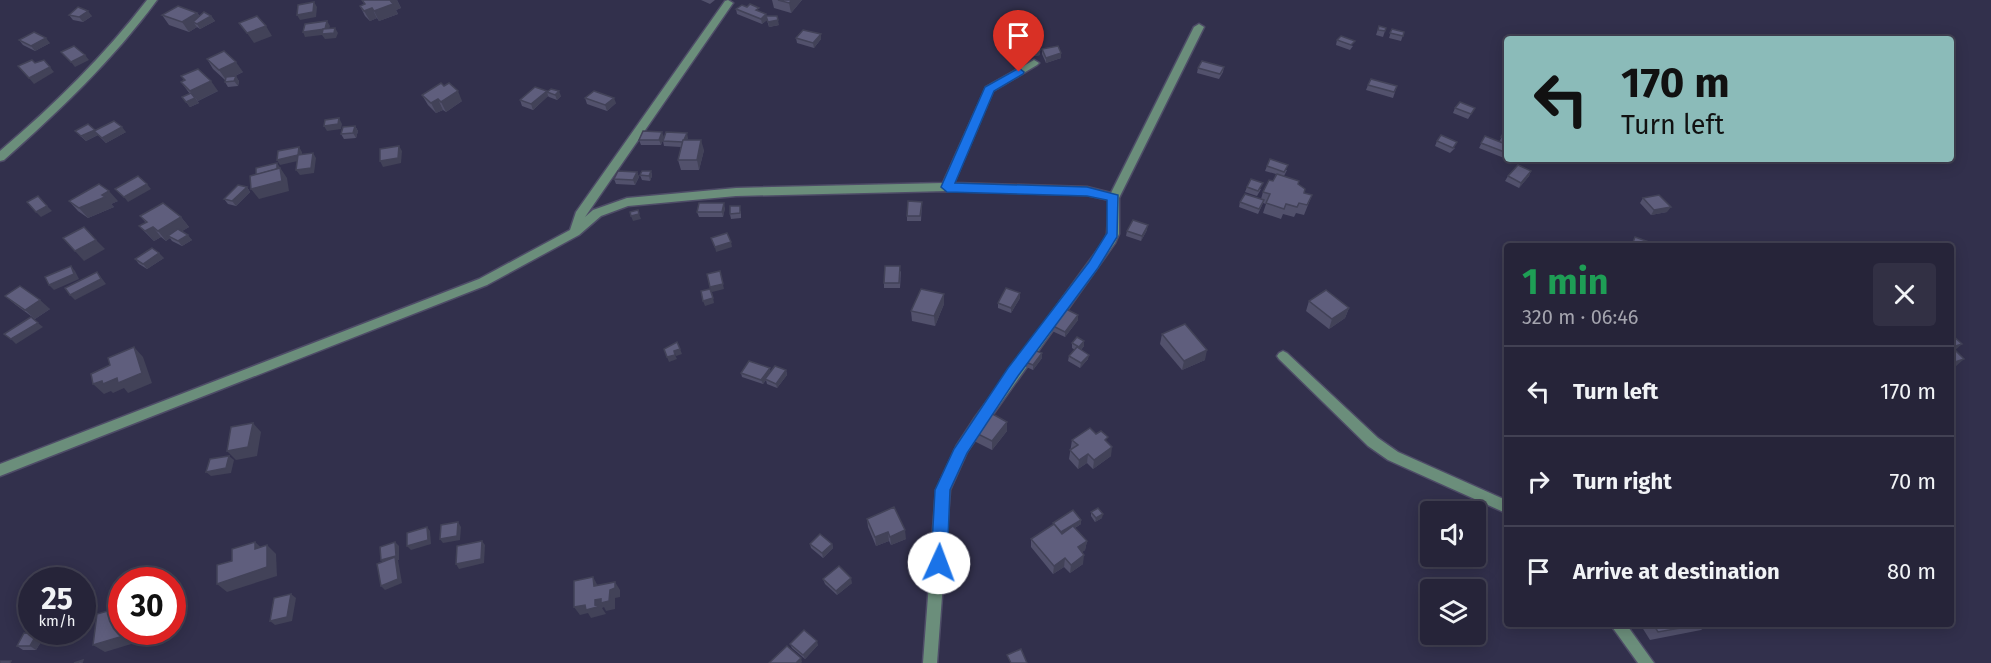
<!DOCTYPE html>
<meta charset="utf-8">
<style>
body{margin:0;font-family:"Fira Sans",sans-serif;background:#323044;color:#f1f3f6;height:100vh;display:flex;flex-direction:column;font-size:22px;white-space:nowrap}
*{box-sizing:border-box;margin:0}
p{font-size:20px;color:#a4a4ae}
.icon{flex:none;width:33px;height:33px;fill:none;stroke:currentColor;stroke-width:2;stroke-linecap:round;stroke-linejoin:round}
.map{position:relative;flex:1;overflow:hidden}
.sheet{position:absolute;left:1504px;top:243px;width:450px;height:384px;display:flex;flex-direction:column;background:#262439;border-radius:6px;box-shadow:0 3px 15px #0003,0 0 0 2px #424153}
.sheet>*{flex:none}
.hud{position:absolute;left:1504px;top:36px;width:450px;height:126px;border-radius:6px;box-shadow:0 3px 15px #0003,0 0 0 2px #424153;background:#8bbbb9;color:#111;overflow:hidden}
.controls{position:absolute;left:1420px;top:501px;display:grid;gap:12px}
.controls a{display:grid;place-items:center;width:66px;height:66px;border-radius:6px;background:#262439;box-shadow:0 3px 15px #0003,0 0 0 2px #424153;font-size:30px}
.speed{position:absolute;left:18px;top:567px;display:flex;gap:12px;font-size:30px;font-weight:700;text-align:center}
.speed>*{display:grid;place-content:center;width:78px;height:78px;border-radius:50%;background:#262439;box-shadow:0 3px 15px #0003,0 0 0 2px #424153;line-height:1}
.speed small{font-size:15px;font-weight:400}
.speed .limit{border:9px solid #d22;background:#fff;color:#111}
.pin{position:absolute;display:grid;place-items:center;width:51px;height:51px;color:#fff;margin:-62px -26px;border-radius:50% 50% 50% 0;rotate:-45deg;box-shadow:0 0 6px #0007}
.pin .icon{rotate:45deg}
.me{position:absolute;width:66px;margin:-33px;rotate:2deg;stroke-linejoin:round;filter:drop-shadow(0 0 4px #0008)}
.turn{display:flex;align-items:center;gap:21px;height:126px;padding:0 18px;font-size:27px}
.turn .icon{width:78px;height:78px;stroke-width:2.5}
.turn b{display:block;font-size:42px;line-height:51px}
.round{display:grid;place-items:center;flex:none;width:63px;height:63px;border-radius:6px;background:#323044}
.overview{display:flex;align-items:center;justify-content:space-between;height:102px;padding:0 18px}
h1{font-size:36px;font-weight:700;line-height:45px;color:#1e9e55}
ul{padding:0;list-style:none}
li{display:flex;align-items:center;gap:18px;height:90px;padding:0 18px;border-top:2px solid #424153}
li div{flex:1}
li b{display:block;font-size:22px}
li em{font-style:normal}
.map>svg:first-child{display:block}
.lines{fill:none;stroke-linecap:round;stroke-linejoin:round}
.minor-casing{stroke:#4e4c67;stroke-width:3}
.minor{fill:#6b8e7b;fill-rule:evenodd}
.wall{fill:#52516c}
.shaded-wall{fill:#424258}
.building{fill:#5f5e7d;stroke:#424258;stroke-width:1.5}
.route{fill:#1a73e8;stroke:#114b97;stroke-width:1.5}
</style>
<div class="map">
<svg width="1991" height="663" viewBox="0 0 1991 663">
<rect width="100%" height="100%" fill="#32304c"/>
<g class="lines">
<g class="minor-casing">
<g id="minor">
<path d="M147,0H157C113,60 59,111 4,160L0,161V151C54,105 104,56 147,0Z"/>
<path d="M728,0L733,3L585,217L593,210L627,198L736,188L943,183L986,87L1034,60L1039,63L1037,65L993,91L954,183L1087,187L1111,193L1194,27L1199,24L1204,27L1119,198V234L1115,243L984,427L967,452L950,490L937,663H923L936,490L957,445L974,419L1104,241L1107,234L1109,200L1087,195L947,191L736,196L628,206L601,216L579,235L487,285L0,476V464L479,279L570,230L576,212L725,1Z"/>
<path d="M1283,351L1287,353L1378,438L1398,452L1508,501V514L1388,460L1368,446L1279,359L1277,356L1279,353Z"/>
<path d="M1610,624H1626L1654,663H1638Z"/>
</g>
</g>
<use href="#minor" class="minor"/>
</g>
<g class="wall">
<path d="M362,0H397L401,8L396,10L398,14L379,21L377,18L370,21L365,16L360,6L364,4Z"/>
<path d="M701,0H715L710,4Z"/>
<path d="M772,0H802L791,13L774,8Z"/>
<path d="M736,9L759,12L767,16L779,25L769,27L767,20L762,24L737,14Z"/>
<path d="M197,13L200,16H211L215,21L200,29L197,27L189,32L169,25L162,15Z"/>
<path d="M69,15L92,16L83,22L73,20Z"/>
<path d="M1379,26L1385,31L1383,37L1376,35Z"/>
<path d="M1392,29L1404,32L1401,41L1389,38Z"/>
<path d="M821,34V39L814,48L797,43L796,38Z"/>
<path d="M19,40L50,43L35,51L23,45Z"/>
<path d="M1337,40L1353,46L1350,50L1336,45Z"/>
<path d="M1026,45L1040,50V55L1029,57L1025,50Z"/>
<path d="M1042,49L1061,53V58L1046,63L1042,54Z"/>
<path d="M207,59L243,72L235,76L239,81L238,86L228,87L225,82V80L213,69Z"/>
<path d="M1224,67L1223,72L1219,79L1197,73L1198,68Z"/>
<path d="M181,76L218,91L198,101L196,99L199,103L190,107L182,97L190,94L181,82L184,80Z"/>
<path d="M1368,85L1397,86L1393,98L1366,90Z"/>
<path d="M547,92L561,96L557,100L549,97L548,96L533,110L522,106L520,100Z"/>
<path d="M422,95L462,101L446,112L443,110L436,113L428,105Z"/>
<path d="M585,98L616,103L607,111L587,104Z"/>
<path d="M1455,108H1475L1468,119L1453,113Z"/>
<path d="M355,126L358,131L356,138L344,139L341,134Z"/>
<path d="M1508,126V152L1504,158L1479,148L1485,136L1499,142Z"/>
<path d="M75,131H95L126,132L106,143L98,135L86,141Z"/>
<path d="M664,137L661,145H641L639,140Z"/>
<path d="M688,138L687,140L704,150L699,170H681L678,160L681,147L664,146L663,141Z"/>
<path d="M1437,141L1455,148L1450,153L1435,146Z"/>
<path d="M1267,166L1287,170L1284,176L1298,184L1304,193L1312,195L1304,215L1296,213L1294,217L1283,214L1281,219L1263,213L1266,204L1263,203L1258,214L1239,207L1240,202L1261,199L1263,192L1273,181L1276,174L1265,171Z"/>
<path d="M651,171L652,176L650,181L642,180L640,175Z"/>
<path d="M1531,171L1529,176L1519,188L1505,181L1508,176Z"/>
<path d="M637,172L639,177L635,185L616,184L614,179Z"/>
<path d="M247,187L250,192L236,206L228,204L224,199Z"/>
<path d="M1247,187L1261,189L1257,196L1245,192Z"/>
<path d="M1643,198L1667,212L1651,215L1640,203Z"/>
<path d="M69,201H118L111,204L114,207L88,218L78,211Z"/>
<path d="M922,202L921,221H907V216Z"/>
<path d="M725,208L723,217H699L697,212Z"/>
<path d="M741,211V218L731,219L730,214Z"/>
<path d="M140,216L181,217L189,227L182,231L192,240L182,246L172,241L170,238L166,241L161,237L154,241L139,226L146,223Z"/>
<path d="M1147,230L1141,241L1126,236L1127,231Z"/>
<path d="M164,258L147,269L139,264L135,259Z"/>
<path d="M901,271L900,288H884V283Z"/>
<path d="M5,296L50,309L35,319L16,305Z"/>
<path d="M1020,298L1011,313L998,308V303Z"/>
<path d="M1309,301L1349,308L1345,318L1329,329L1306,311Z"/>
<path d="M944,304L935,326L912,321L911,311Z"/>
<path d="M1078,320L1065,337L1052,331L1053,326Z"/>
<path d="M1162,334L1205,360L1182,370L1160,344Z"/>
<path d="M1072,343L1084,346L1081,350L1088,359L1080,368L1068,361L1069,356L1075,350L1072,348Z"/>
<path d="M1042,353V358L1033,370L1022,365L1023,361Z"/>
<path d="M786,370L787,375L777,388L767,384L766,380L763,384L742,377L741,373Z"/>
<path d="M1007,422V431L992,450L974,441V432Z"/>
<path d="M1096,434L1107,442L1111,456L1093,469L1087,463L1078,469L1069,459L1072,440Z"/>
<path d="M1091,512L1102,518L1095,522L1091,516Z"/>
<path d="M867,519L906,539L891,545L889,541L876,546L868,527Z"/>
<path d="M1053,523L1081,524L1075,528L1087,541L1085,550L1082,552L1083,564L1070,573L1064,567L1053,574L1031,547V539L1053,525Z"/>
<path d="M810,544H832L833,548L823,558L811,548Z"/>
<path d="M823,579L852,583L837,595L825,584Z"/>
<path d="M1640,624H1709L1701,630L1650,640Z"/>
<path d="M44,637L36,650H23L17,646Z"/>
<path d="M790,644L818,645L805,659L792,648Z"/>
</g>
<g class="shaded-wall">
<path d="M390,0H397L401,8L396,10L398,14L379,21L374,11Z"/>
<path d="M792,0H802L791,13L789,3Z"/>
<path d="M314,2L317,7L316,17L300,20L297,15Z"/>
<path d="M372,8L377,18L370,21L364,11Z"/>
<path d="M88,11L92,16L83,22L79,17Z"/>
<path d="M197,13L203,21L211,16L215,21L200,29L197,24L193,22L197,27L189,32L182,22Z"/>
<path d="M766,14L767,20L762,24L761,19Z"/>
<path d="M778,20L779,25L769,27L768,22Z"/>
<path d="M327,21L330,26L328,33L335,28L338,33L336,38L325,39L322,35L305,37L303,32Z"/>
<path d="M266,26L272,36L254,43L247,33Z"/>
<path d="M821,34V39L814,48L813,43Z"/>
<path d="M46,38L50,43L35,51L31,46Z"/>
<path d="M1040,50V55L1029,57V52Z"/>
<path d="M1061,53V58L1046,63V58Z"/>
<path d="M85,55L89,60L75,67L71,62Z"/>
<path d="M236,62L243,72L226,80L219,70Z"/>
<path d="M50,67L54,72L34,84L29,78Z"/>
<path d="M236,76L239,81L238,86L234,81Z"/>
<path d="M211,81L218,91L198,101L190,91Z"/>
<path d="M458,91L462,101L446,112L441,102Z"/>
<path d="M547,91L548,96L533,110L531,104Z"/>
<path d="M559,91L561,96L557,100L555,95Z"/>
<path d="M195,98L199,103L190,107L186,102Z"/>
<path d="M614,98L616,103L607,111L605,105Z"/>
<path d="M438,99L443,110L436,113L431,103Z"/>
<path d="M339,118L342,124L341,129L327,131L324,126Z"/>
<path d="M355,126L358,131L356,138L353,133Z"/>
<path d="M122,127L126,132L106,143L102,138Z"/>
<path d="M95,130L99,135L94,131L98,135L86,141L81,136Z"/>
<path d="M662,132L664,137L661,145L659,140Z"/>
<path d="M687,133L688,138L684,147L683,142Z"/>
<path d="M701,140L704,150L699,170L697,160Z"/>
<path d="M399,146L402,151L401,163L383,167L380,161Z"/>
<path d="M299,147L302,152V160L280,165L277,160Z"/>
<path d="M313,153L316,158L314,173L300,175L296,170Z"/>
<path d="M277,163L287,178L289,191L259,199L251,189L260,182Z"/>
<path d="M651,171L652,176L650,181L649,176Z"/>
<path d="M1531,171L1529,176L1519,188L1521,183Z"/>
<path d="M637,172L639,177L635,185L633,180Z"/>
<path d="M147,184L151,189L128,202L124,197Z"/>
<path d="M247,187L250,192L236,206L232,201Z"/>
<path d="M109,191L118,201L111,204L114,207L88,218L79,208Z"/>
<path d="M724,203L725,208L723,217L722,212Z"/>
<path d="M47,206L52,211L41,217L36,212Z"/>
<path d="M1671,207L1667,212L1651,215L1654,210Z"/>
<path d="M639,214L641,219L633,221L631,216Z"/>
<path d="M181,217L189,227L171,238L168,236L170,238L166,241L158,231Z"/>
<path d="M1148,225L1147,230L1141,241L1142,236Z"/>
<path d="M153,227L161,237L154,241L145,231Z"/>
<path d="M188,235L192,240L182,246L178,241Z"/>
<path d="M96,240L105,249L84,261L75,251Z"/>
<path d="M731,242L732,247L716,252L715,247Z"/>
<path d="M159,253L164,258L147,269L143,264Z"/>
<path d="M71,266L75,271L79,279L54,290L49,285Z"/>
<path d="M720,271L724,289L712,292L714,303L705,306L703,301L713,298L710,287Z"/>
<path d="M97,272L106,284L75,300L70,295Z"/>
<path d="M1020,293V298L1011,313V308Z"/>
<path d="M944,294V304L935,326L934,316Z"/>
<path d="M40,300L50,309L35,319L25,310Z"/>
<path d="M1349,308L1345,318L1329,329L1332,319Z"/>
<path d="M1078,315V320L1065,337V332Z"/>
<path d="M38,323L43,327L16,344L11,339Z"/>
<path d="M1084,341V346L1079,352V347Z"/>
<path d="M1962,344L1952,353V347Z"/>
<path d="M134,347L143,357L152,383L128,393L124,388L113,393L111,391L104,394L93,384Z"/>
<path d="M680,349L682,354L676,356L674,351Z"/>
<path d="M1207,350L1205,360L1182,370L1184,361Z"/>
<path d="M1042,353V358L1033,370V365Z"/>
<path d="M675,355L677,359L669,362L667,357Z"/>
<path d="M1089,355L1088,359L1080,368L1081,363Z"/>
<path d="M1964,359L1954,368L1952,369V363Z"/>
<path d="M770,368L771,373L763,384L761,380Z"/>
<path d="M786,370L787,375L777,388L776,384Z"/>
<path d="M1007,422V431L992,450V441Z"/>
<path d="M253,423L261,432L257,456L236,460L227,451Z"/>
<path d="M1112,447L1111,456L1093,469L1094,460Z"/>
<path d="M1088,454L1087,463L1078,469L1079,460Z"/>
<path d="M229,456L234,460L231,473L211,476L206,472Z"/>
<path d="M1103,514L1102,518L1095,522L1096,518Z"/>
<path d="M1081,520V524L1060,537L1061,532Z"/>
<path d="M458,522L461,527L460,540L443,543L440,539Z"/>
<path d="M427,527L430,531L431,544L411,550L407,546Z"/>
<path d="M905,530L906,539L891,545L890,537Z"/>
<path d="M888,532L889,541L876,546L875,537Z"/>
<path d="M482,541L485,545L484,563L459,569L456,564Z"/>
<path d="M1087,541L1085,550L1077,556L1078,547Z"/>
<path d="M255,542L264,550L255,549Z"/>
<path d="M395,542L399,546V560H398L402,583L385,590L381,586L385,565L381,560Z"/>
<path d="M832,544L833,548L823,558L822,553Z"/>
<path d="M267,545L276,554L277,576L227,592L217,584Z"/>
<path d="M1084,555L1083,564L1070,573L1071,565Z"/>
<path d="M1065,558L1064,567L1053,574L1054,566Z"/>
<path d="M593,577L598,586H594Z"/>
<path d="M851,578L852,583L837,595L836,591Z"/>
<path d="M615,582L620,590V597L615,598V609L606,611L604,607L602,608L606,614L591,618L588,613L580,615L574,607L585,605L595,600L610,590Z"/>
<path d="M291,594L296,598L292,621L275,625L270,621Z"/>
<path d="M130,632H150L142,634L141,641L105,652L93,645Z"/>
<path d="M37,634L44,637L36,650L30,646Z"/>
<path d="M817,641L818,645L805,659L803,655Z"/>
<path d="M801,658L802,662L801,663H796Z"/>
</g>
<g class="building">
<path d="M362,0H390L393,4L374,11L372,8L364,11L360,6L365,4Z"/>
<path d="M778,0H792L789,3Z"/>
<path d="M314,2L313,12L297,15L298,5Z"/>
<path d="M750,4L759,8L756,10L766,14L761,19L736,9L742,5L747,7Z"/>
<path d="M178,6L197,13L182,22L162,15Z"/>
<path d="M78,7L88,11L79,17L69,15Z"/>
<path d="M204,12L211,16L197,24L193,22Z"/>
<path d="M257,16L266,26L247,33L239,23Z"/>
<path d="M766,16H777L778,20L768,22Z"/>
<path d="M327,21L325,29L303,32L305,24Z"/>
<path d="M1379,26L1386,28L1385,31L1378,30Z"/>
<path d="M335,28L334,33L322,34L323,29Z"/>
<path d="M1392,29L1404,32L1403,36L1390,33Z"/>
<path d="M803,30L821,34L813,43L796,38Z"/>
<path d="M34,32L46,38L31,46L19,40Z"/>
<path d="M1341,36L1355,41L1351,45L1337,40Z"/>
<path d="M1036,43L1040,50L1029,52L1026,45Z"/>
<path d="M74,46L85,55L71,62L61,52Z"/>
<path d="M1058,46L1061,53L1046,58L1042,49Z"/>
<path d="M224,51L236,62L219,70L207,59Z"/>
<path d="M32,60L35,63L44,60L50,67L29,78L18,66Z"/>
<path d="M1202,61L1224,67L1220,74L1198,68Z"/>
<path d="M198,69L211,81L190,91L181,82L185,80L181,76Z"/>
<path d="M236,76L234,81L225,82L226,77Z"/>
<path d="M1371,79L1397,86L1394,92L1368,85Z"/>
<path d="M441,83L444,86L449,83L458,91L441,102L438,99L431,103L422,95Z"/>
<path d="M535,87L547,91L531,104L520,100Z"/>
<path d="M551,89L559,91L555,95L547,92Z"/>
<path d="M594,91L614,98L605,105L585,98Z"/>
<path d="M191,93L195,98L186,102L182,97Z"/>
<path d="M1460,102L1475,108L1471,114L1455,108Z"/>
<path d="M339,118L338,124L324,126L325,120Z"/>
<path d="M114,121L122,127L102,138L94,131Z"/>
<path d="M88,124L95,130L81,136L75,131Z"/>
<path d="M355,126L353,133L341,134L343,127Z"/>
<path d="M1507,126H1508V139L1501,137Z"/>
<path d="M643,131L662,132L659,140H639Z"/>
<path d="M666,132L687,133L683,142L663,141Z"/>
<path d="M1441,135L1457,142L1453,148L1437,141Z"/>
<path d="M1485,136L1508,145L1507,153L1481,143Z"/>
<path d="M683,140H701L697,160H678Z"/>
<path d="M399,146L398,158L380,161V149Z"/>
<path d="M299,147L298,155L277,160L278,151Z"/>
<path d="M313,153L311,168L296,170L298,155Z"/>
<path d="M1270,159L1288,165L1284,172L1267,166Z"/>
<path d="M277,163V169L256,175V168Z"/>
<path d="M1518,165L1531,171L1521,183L1508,176Z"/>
<path d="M280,168L282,181L251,189L250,176Z"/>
<path d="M618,171L637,172L633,180L614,179Z"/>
<path d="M642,171H651L649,176L640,175Z"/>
<path d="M1277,174L1299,181L1298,184L1305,189L1304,193L1312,195L1307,205L1299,203L1297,207L1286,204L1284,209L1266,203L1270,194L1263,192L1269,180L1273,181Z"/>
<path d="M138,176L147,184L124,197L115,189Z"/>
<path d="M1251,179L1263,183L1258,191L1247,187Z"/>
<path d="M99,184L109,191L102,195L105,197L79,208L69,201Z"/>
<path d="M238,185L247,187L232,201L224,199Z"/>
<path d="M1245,194L1264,200L1259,209L1240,202Z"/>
<path d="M1659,195L1671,207L1654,210L1643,198Z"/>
<path d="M38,196L47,206L36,212L27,202Z"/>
<path d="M908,201L922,202L920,216H907Z"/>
<path d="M163,203L181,217L158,231L153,227L145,231L139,226L147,222L140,216Z"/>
<path d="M699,203H724L722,212H697Z"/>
<path d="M730,206H740V213L730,214Z"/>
<path d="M638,210L639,214L631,216L630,212Z"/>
<path d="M1133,220L1148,225L1142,236L1127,231Z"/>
<path d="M84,227L96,240L75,251L63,238Z"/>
<path d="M178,229L188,235L178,241L168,236Z"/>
<path d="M727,233L731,242L715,247L711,238Z"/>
<path d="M1635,237L1660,246H1634L1632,245Z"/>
<path d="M152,248L159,253L143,264L135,259Z"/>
<path d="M71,266L74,274L49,285L45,277Z"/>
<path d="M885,266H900L899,283H884Z"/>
<path d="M720,271L723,284L710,287L707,274Z"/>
<path d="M97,272L101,279L70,295L65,288Z"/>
<path d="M20,286L40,300L25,310L5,296Z"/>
<path d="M1006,288L1020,293L1011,308L998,303Z"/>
<path d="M710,289L713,298L703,301L701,291Z"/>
<path d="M921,289L944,294L934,316L911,311Z"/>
<path d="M1326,290L1349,308L1332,319L1309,301Z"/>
<path d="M1066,309L1078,315L1065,332L1053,326Z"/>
<path d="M31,317L38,323L11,339L4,334Z"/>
<path d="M1185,324L1207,350L1184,361L1162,334Z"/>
<path d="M1952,335L1962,344L1952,347L1964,359L1952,363Z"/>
<path d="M1077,337L1084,341L1079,347L1072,343Z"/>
<path d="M677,342L680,349L674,351L675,355L667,357L664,349Z"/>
<path d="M134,347L142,373L118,383L117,378L103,384L102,381L93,384L91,374L110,365L108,358Z"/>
<path d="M1077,347L1089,355L1081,363L1069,356Z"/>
<path d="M1031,349L1042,353L1033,365L1023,361Z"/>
<path d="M749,361L770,368L761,380L741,373Z"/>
<path d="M775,366L786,370L776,384L765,379Z"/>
<path d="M989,412L1007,422L992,441L974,432Z"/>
<path d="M253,423L248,447L227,451L231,427Z"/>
<path d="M1090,428L1096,434L1101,431L1108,437L1105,440L1112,447L1094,460L1088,454L1079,460L1070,450L1078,445L1072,440Z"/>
<path d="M229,456L226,468L206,472L210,459Z"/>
<path d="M894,507L905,530L890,537L888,532L875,537L867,519Z"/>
<path d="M1098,508L1103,514L1096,518L1091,512Z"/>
<path d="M1073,510L1081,520L1061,532L1053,523Z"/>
<path d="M458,522L457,536L440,539L441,525Z"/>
<path d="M1054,524L1062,534L1073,526L1087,541L1078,547L1084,555L1071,565L1065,558L1054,566L1031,539Z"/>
<path d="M427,527L428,540L407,546V533Z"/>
<path d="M820,534L832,544L822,553L810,544Z"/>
<path d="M482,541L481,559L456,564L457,546Z"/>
<path d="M255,542V549L267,545V567L217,584V565L232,561V549Z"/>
<path d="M395,542L396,556L381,560L380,547Z"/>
<path d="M395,557L398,579L381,586L377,564Z"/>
<path d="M839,566L851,578L836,591L823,579Z"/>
<path d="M593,577L594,586L615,582V588L610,590L609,601L601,603V599L595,600V605L601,606L586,610L585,605L574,607V581Z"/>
<path d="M291,594L287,617L270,621L274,598Z"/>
<path d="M122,607V632H130V634L93,645L97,614Z"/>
<path d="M1653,624H1703L1658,632Z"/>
<path d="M804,630L817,641L803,655L790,644Z"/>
<path d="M24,633L37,634L30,646H17Z"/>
<path d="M787,646L801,658L796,663H769Z"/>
<path d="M1021,649L1027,663H1011L1007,655Z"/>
<path d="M83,660L82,663H74Z"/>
<path d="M0,661H11L10,663H0Z"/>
</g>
<path class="route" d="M1019,68L1024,72L1023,74L994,91L955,183L1087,187L1118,195L1117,237L1098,268L1018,376L967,453L950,490L947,563L945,568L939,570L934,568L931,563L935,490L954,449L1008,368L1089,262L1107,233V200L1087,196L947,192L941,187L985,87Z"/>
</svg>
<div class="controls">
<a><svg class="icon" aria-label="sound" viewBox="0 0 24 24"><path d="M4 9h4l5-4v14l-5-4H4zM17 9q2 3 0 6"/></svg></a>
<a><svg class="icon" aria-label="layers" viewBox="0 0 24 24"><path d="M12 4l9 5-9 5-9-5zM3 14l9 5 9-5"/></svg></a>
</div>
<div class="speed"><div>25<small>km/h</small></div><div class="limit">30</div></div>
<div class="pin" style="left:1019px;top:72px;background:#d93025"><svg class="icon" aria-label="arrive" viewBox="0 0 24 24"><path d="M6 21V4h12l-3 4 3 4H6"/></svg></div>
<svg class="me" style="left:939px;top:563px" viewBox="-20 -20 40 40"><circle r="19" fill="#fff"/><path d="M0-13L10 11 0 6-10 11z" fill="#1a73e8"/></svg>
<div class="hud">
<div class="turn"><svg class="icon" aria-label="left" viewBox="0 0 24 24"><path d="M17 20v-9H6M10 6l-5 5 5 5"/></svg><div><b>170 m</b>Turn left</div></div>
</div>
<section class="sheet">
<div class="overview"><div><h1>1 min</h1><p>320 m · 06:46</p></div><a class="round"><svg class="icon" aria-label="close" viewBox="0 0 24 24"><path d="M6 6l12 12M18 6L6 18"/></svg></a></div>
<ul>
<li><svg class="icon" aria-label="left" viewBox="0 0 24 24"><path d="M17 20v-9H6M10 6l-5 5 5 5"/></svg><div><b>Turn left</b></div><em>170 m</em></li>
<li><svg class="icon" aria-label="right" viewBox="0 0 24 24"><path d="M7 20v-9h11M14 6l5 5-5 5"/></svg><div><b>Turn right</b></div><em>70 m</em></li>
<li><svg class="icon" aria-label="arrive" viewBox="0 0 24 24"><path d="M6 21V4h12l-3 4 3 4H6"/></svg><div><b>Arrive at destination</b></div><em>80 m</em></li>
</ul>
</section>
</div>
